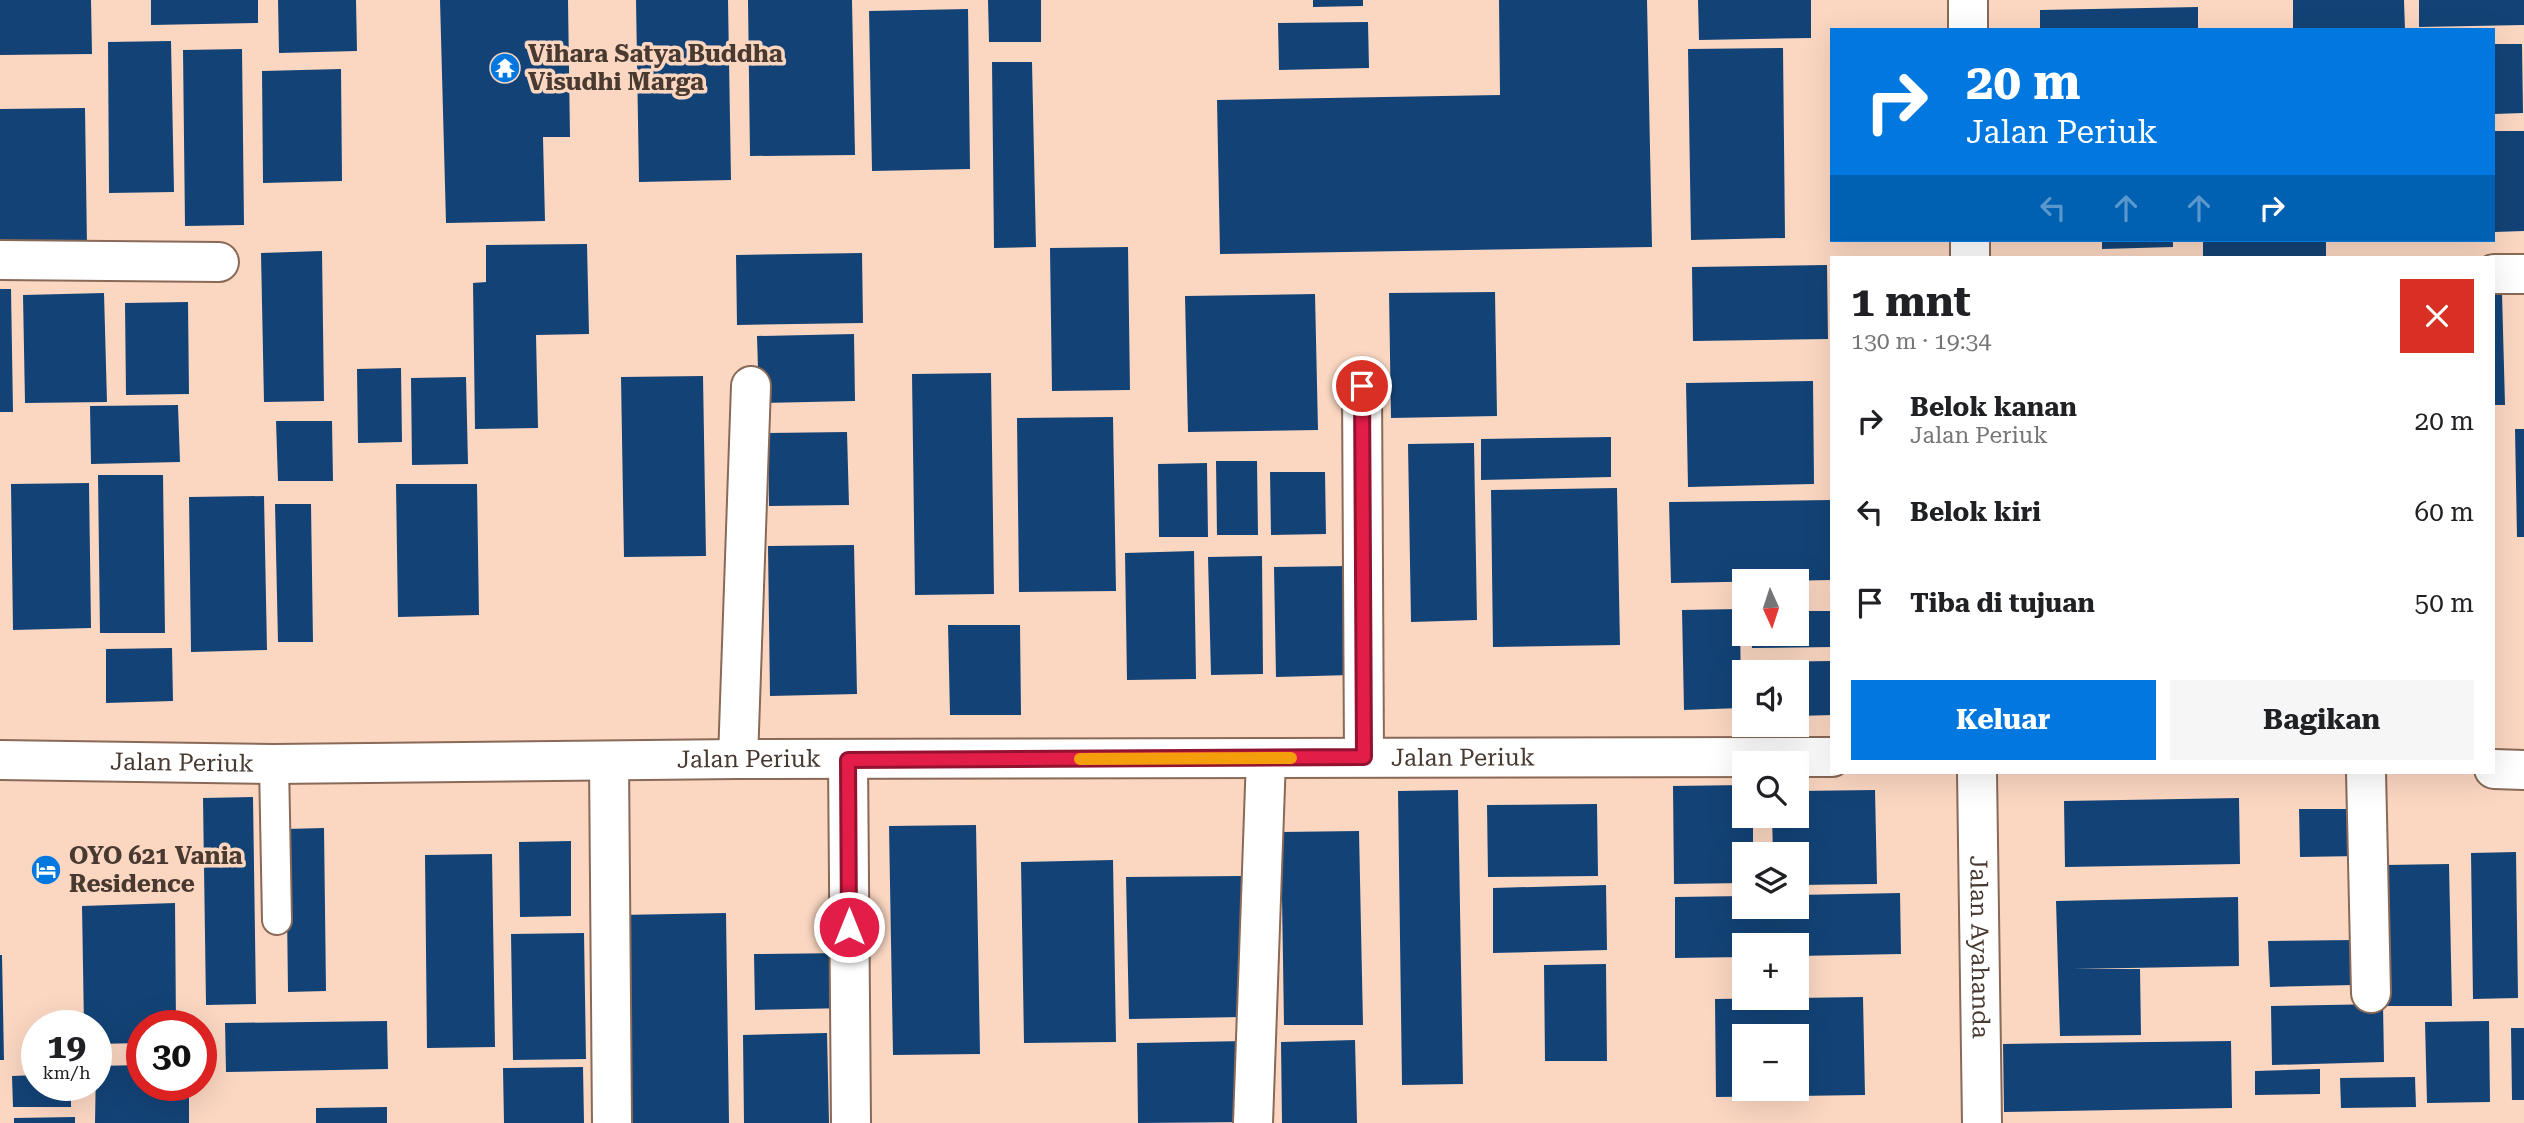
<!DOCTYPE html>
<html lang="id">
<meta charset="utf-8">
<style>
body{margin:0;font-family:"Roboto Serif",serif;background:#f6f6f6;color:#202124;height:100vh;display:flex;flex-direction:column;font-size:26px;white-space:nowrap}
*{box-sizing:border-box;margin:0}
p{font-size:23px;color:#757577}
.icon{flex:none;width:38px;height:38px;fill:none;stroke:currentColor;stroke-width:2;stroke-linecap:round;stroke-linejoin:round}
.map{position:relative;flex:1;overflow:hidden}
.side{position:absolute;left:1830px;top:256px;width:665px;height:518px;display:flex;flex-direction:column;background:#fff;border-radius:0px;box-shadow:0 7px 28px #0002}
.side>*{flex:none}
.banner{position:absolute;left:1830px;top:28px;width:665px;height:214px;border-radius:0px;box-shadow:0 7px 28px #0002;background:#0078df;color:#fff;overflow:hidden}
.needle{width:46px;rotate:177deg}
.buttons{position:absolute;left:1732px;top:569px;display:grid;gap:14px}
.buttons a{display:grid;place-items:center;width:77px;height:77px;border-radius:0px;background:#fff;box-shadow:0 7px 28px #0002;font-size:35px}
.speed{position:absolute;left:21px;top:1010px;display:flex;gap:14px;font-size:35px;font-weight:700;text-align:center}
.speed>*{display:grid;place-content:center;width:91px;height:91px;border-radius:50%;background:#fff;box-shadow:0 7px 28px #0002;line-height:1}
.speed small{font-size:18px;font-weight:400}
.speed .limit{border:10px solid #d22;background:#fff;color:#111}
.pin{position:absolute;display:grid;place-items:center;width:60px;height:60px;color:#fff;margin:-30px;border:4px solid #fff;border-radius:50%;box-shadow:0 2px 7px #0007}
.me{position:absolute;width:77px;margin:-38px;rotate:0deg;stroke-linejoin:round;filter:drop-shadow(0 0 5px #0008)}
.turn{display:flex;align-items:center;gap:24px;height:147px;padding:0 21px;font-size:32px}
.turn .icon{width:91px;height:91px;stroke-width:2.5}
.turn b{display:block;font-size:49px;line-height:60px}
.lanes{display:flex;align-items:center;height:66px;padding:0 21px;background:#0003;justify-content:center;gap:35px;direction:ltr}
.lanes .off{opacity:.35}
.round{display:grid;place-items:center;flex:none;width:74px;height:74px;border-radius:0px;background:#f6f6f6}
.summary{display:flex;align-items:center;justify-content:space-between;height:119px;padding:0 21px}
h1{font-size:42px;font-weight:700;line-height:52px}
.button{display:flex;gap:14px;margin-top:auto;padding:14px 21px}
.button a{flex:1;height:80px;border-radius:0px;background:#0078df;color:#fff;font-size:28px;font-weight:700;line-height:80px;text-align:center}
.button a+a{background:#f6f6f6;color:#202124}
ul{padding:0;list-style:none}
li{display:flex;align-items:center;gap:21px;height:91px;padding:0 21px}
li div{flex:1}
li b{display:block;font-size:26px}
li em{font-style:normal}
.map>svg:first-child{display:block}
.building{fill:#134376;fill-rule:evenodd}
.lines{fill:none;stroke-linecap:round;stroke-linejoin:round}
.lane-casing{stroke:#896957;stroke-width:32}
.street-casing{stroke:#896957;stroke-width:42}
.secondary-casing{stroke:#896957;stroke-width:42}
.lane{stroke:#fff;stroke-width:28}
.street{stroke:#fff;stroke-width:38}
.secondary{stroke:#fff;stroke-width:38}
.route-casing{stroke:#92132f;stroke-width:18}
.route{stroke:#e11d48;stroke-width:12}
.slow{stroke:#f59e0b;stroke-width:12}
.labels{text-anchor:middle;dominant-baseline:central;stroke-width:7;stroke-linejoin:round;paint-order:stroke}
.poi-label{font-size:24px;font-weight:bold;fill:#483931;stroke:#fbd7c2;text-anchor:start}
.street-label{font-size:24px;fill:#483931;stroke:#fbd7c2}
</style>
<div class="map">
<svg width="2524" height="1123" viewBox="0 0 2524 1123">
<rect width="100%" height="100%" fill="#fbd7c2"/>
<g class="building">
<path d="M0,0H91L92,54L0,55Z"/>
<path d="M151,0H258V23L151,25Z"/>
<path d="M278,0H356L357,51L279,53Z"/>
<path d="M440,0H568L570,137H543L545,221L446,223Z"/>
<path d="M636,0H728L731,180L639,182Z"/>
<path d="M748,0H852L855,155L750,156Z"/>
<path d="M988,0H1041V42H989Z"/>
<path d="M1313,0H1363V6L1313,7Z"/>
<path d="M1499,0H1647L1652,247L1220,254L1217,100L1500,95Z"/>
<path d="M1698,0H1811V38L1699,40Z"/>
<path d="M2293,0H2404L2405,30H2293Z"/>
<path d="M2419,0H2524V25L2419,27Z"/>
<path d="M2198,7V30H2040V10Z"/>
<path d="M968,9L970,169L872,171L869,11Z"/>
<path d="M1368,22L1369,68L1279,70L1278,23Z"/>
<path d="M171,41L174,192L109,193L108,42Z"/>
<path d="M2494,44H2522L2523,113L2494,114Z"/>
<path d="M1783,48L1785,238L1691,240L1688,49Z"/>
<path d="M242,49L244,225L185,226L183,50Z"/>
<path d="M992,62H1032L1036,247L994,248Z"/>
<path d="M341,69L342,181L263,183L262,71Z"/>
<path d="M85,108L87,246L0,247V109Z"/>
<path d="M2494,131H2524V231L2494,232Z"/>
<path d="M2102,240H2173V247L2102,249Z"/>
<rect x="2203" y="240" width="123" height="17"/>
<path d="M587,244L589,334L536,335L538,428L475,429L473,283L486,282V245Z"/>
<path d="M1128,247L1130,390L1052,391L1050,248Z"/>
<path d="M322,251L324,401L264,402L261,253Z"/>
<path d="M862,253L863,323L737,325L736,255Z"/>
<path d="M1827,265L1828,339L1693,341L1692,267Z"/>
<path d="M0,289H11L13,412H0Z"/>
<path d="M1495,292L1497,416L1391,418L1389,293Z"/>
<path d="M104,293L107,402L25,403L23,295Z"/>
<path d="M2494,293H2502L2505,405H2494Z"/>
<path d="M1315,294L1318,430L1188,432L1185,296Z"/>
<path d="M188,302L189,394L126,395L125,303Z"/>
<path d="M854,334L855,401L759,403L757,336Z"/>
<path d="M401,368L402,442L358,443L357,369Z"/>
<path d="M991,373L994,594L915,595L912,374Z"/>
<path d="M703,376L706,556L624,557L621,377Z"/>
<path d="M466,377L468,464L412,465L411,378Z"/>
<path d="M1813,381L1814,484L1688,487L1686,383Z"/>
<path d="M178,405L180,462L91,464L90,406Z"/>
<path d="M1113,417L1116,591L1019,592L1017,418Z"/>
<path d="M276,421H332L333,481H278Z"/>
<path d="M2515,429H2524V537H2517Z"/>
<path d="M847,432L849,505L769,506L768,433Z"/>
<path d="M1611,437V477L1481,480V439Z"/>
<path d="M1474,443L1477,620L1411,622L1408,444Z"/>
<path d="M1216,461H1257L1258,535H1217Z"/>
<path d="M1207,463L1208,537H1159L1158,464Z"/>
<path d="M1270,472H1325L1326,534L1271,535Z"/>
<path d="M98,475H163L165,633H100Z"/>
<path d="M89,483L91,628L13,630L11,484Z"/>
<path d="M396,484H477L479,615L398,617Z"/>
<path d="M1617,488L1620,645L1493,647L1491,490Z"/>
<path d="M264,496L267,650L191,652L189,497Z"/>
<path d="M1832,500V580L1671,583L1669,502Z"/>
<path d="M275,504H311L313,642H278Z"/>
<path d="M854,545L857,694L770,696L768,546Z"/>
<path d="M1194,551L1196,679L1127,680L1125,553Z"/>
<path d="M1262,556L1263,674L1211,675L1208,557Z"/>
<path d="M1349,566L1351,675L1276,677L1274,567Z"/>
<path d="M1740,609L1741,708L1684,710L1682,610Z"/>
<path d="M1797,611H1832V647L1752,648L1751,634H1797Z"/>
<path d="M948,625H1020L1021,715H950Z"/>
<path d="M172,648L173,701L106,703V649Z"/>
<path d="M1832,661V715L1797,716V672H1756V662Z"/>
<path d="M1745,785V816H1753V854H1745V883L1674,884L1673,786Z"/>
<path d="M1458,790L1463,1084L1402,1085L1398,791Z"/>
<path d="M1875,790L1877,884L1797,885V854H1773L1772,816H1797V791Z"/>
<path d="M253,797L256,1004L206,1005L203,798Z"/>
<path d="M2239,798L2240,864L2065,867L2064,801Z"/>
<path d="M1597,804L1598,876L1488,877L1487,805Z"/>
<path d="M2299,809H2359V856L2300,857Z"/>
<path d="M976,825L980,1054L893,1055L889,826Z"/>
<path d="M324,828L326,991L288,992L286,829Z"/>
<path d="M1359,831L1363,1025H1284L1281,832Z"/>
<path d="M571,841V916L520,917L519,842Z"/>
<path d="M2516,852L2518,998L2473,999L2471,853Z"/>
<path d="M492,854L495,1047L427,1048L425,855Z"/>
<path d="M1113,860L1116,1042L1024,1043L1021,862Z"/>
<path d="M2449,864L2452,1006H2387L2385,865Z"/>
<path d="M1241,876L1243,1017L1129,1019L1126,877Z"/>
<path d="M1606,885L1607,950L1493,953V888Z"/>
<path d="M1900,893L1901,954L1797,956V945H1745V957L1675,958V897L1745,896V906H1797V895Z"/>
<path d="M2238,897L2239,966L2073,969H2140L2141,1035L2060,1036L2056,901Z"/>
<path d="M175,903L176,1026H142V1043L96,1044V1026H84L82,906Z"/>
<path d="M726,913L729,1123H619L620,915Z"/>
<path d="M584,933L586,1059L513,1060L511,934Z"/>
<path d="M2354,940V985L2270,987L2268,941Z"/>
<path d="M848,953L849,1008L755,1010L754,954Z"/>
<path d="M0,955H2L4,1060H0Z"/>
<path d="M1606,964L1607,1061H1545L1544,965Z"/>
<path d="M1863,997L1865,1095L1716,1097L1715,999ZM1745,1036H1797V1088H1745Z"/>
<path d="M2383,1004L2384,1062L2272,1065L2271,1006Z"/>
<path d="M387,1021L388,1069L226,1072L225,1023Z"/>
<path d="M2489,1021L2490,1102L2427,1103L2425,1022Z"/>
<path d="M2511,1028H2524V1100H2512Z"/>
<path d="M827,1033L829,1123H744L743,1035Z"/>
<path d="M1355,1040L1357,1123H1282L1281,1042Z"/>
<path d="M1246,1041L1248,1122L1138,1123L1137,1043Z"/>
<path d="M2231,1041L2232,1108L2004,1112L2003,1044Z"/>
<path d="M142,1065V1085H189V1123H95L96,1066Z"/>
<path d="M583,1067L584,1123H504L503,1068Z"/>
<path d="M2320,1069V1094L2255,1095V1071Z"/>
<path d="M37,1075V1085H71V1107H13L12,1076Z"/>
<path d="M2415,1077L2416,1107L2341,1108L2340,1078Z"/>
<path d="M387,1107V1123H316V1108Z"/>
<path d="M75,1117V1123H14V1118Z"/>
</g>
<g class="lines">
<g class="lane-casing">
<path id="lane" d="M274,764L277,920"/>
</g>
<g class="street-casing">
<g id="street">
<path d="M0,260L219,262"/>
<path d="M2494,274H2524"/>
<path d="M1362,386L1364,757"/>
<path d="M738,759L751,386"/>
<path id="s1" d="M0,760L274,764L738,759L1832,757"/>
<path d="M848,760L851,1123"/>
<path d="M609,761L612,1123"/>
<path d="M2494,769L2524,770"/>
<path d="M2366,772L2371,993"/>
<path d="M1253,1123L1266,758"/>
</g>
</g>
<g class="secondary-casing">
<g id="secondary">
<path d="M1968,0V30"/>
<path d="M1970,240V257"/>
<path id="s2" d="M1977,772L1982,1123"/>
</g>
</g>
<use href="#lane" class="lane"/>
<use href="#street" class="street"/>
<use href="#secondary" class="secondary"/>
</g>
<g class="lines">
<g class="route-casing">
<path id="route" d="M849,927L848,760L1364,757L1362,386"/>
</g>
<use href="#route" class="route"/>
<path class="slow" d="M1080,759L1291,758"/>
</g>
<defs>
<g id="temple-disc" transform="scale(1.575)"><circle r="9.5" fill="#0078df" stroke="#fbd7c2"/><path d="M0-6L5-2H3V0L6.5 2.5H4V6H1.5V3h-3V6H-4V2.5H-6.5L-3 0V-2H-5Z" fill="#fff"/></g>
<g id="hotel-disc" transform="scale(1.575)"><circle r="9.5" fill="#0078df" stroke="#fbd7c2"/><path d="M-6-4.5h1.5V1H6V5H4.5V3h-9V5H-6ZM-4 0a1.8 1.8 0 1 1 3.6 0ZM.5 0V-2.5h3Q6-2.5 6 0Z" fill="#fff"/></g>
</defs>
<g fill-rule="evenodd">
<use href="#temple-disc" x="505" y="68"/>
<use href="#hotel-disc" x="46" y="870"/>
</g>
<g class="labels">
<g class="poi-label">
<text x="528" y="54">Vihara Satya Buddha<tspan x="528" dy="28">Visudhi Marga</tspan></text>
<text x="69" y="856">OYO 621 Vania<tspan x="69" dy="28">Residence</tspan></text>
</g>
<g class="street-label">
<text stroke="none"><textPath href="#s1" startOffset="1463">Jalan Periuk</textPath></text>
<text stroke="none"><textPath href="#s1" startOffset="749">Jalan Periuk</textPath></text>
<text stroke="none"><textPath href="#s1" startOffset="182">Jalan Periuk</textPath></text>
<text stroke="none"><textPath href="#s2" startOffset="175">Jalan Ayahanda</textPath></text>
</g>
</g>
</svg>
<div class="buttons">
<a><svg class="needle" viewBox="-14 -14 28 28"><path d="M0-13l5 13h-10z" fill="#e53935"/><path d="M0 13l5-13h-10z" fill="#757577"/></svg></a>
<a><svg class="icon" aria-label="sound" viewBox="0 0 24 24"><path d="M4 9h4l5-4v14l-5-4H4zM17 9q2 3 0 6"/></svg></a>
<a><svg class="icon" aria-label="search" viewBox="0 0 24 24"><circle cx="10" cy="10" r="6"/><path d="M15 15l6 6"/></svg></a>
<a><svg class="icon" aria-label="layers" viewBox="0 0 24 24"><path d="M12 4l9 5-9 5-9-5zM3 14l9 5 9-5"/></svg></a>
<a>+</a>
<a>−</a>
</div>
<div class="speed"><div>19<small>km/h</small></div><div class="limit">30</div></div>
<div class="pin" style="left:1362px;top:386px;background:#d93025"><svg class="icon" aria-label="arrive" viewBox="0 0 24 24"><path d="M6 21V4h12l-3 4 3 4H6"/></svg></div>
<svg class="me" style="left:849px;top:927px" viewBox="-20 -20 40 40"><circle r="17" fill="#e11d48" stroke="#fff" stroke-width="3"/><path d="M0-11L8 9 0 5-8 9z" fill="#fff"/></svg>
<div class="banner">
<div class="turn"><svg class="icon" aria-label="right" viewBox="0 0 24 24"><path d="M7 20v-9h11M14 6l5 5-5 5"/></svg><div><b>20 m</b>Jalan Periuk</div></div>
<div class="lanes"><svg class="icon off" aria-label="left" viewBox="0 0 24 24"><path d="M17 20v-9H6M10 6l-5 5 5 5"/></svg><svg class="icon off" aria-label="ahead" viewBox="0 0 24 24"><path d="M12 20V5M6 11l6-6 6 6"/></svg><svg class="icon off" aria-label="ahead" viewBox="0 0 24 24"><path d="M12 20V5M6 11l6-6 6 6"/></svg><svg class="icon" aria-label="right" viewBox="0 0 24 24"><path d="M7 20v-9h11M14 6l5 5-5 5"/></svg></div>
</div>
<section class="side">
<div class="summary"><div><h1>1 mnt</h1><p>130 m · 19:34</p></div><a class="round" style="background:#d93025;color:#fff"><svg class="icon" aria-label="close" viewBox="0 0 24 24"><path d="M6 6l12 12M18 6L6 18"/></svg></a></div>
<ul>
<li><svg class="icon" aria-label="right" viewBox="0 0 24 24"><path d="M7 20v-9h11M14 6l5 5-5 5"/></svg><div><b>Belok kanan</b><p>Jalan Periuk</p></div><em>20 m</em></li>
<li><svg class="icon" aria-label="left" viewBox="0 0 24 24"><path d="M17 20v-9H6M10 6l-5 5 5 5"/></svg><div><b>Belok kiri</b></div><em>60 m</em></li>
<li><svg class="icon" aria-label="arrive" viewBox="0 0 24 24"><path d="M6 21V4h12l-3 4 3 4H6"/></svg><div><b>Tiba di tujuan</b></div><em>50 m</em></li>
</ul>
<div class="button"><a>Keluar</a><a>Bagikan</a></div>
</section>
</div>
